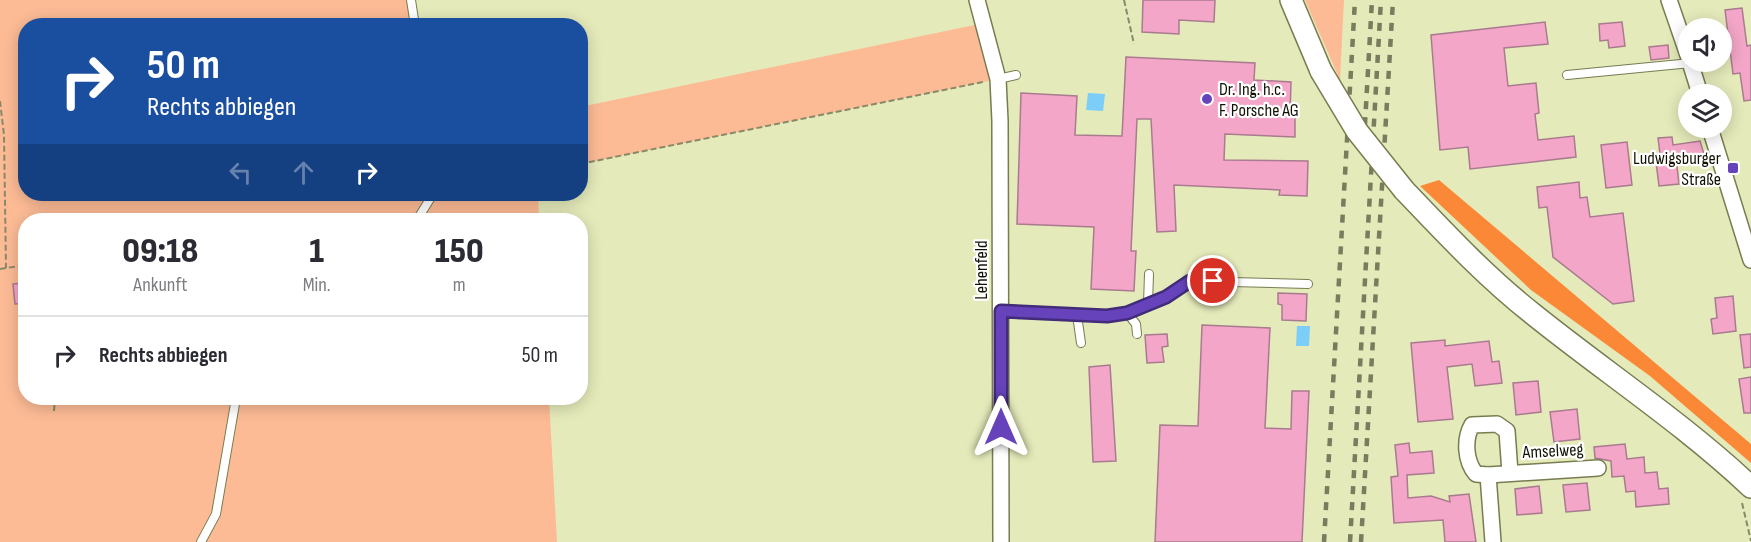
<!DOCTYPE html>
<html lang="de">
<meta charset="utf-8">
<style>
body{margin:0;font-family:"Sofia Sans Condensed",sans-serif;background:#f7f7f7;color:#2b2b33;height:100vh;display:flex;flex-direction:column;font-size:22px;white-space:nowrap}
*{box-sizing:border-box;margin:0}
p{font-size:20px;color:#7c7c81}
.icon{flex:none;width:33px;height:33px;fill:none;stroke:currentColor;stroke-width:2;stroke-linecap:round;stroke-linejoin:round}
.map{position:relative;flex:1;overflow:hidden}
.details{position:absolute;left:18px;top:213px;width:570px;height:192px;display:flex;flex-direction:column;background:#fff;border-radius:24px;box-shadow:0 3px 15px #0003}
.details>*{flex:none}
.hud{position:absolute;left:18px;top:18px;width:570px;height:183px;border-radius:24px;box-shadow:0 3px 15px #0003;background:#1a4fa0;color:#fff;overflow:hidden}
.buttons{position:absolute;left:1678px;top:18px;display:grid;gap:12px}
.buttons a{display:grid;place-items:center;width:54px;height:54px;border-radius:50%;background:#fff;box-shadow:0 3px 15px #0003;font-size:30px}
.pin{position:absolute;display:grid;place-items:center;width:51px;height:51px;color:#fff;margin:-26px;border:3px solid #fff;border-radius:50%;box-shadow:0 2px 6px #0007}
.me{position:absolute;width:66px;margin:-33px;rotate:0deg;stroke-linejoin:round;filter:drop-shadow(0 0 4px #0008)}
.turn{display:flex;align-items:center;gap:21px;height:126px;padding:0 30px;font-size:27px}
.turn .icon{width:78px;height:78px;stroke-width:2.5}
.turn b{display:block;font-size:42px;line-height:51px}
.lanes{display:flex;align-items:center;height:57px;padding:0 30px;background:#0003;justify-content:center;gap:30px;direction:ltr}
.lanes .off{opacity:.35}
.eta{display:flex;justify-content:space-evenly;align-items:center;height:102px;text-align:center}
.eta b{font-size:36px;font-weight:800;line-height:42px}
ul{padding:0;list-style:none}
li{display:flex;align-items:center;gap:18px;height:78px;padding:0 30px;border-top:2px solid #e1e1e2}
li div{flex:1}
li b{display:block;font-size:22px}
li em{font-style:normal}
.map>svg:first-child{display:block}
.green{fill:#fcbb95}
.forest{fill:#fa8836}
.water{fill:#7ccef8}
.building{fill:#f3a6c7;stroke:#a97b8e;stroke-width:1.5}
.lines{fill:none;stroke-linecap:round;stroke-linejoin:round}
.lane-casing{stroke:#787c50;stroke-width:10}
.street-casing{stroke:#787c50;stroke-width:18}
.secondary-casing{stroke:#787c50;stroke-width:24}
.path{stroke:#878a69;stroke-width:2;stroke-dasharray:6 3;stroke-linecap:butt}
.lane{stroke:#fff;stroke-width:8}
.street{stroke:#fff;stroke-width:15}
.secondary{stroke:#fff;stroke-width:21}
.rail{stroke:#797c5d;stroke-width:4.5;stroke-dasharray:8 8;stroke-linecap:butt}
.secondary-bridge-casing{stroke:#787c50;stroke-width:24;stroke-linecap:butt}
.secondary-bridge{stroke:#fff;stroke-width:21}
.route-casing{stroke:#422c7a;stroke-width:15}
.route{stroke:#6643bb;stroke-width:10}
.poi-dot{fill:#6643bb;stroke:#fff;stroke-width:2}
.labels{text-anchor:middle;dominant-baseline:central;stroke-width:4.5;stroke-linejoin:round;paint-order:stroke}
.poi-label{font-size:18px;fill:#101102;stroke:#fff;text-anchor:start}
.street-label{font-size:18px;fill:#101102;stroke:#fff}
</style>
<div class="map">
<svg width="1751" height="542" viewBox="0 0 1751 542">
<rect width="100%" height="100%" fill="#e5eaba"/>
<g class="green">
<path d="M0,0H411L415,25L26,26V194H538L539,220H26V398H549L557,542H0Z"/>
<path d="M1305,0H1344L1340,80Z"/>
<path d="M984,23L998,79L581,164L580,107Z"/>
</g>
<path class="forest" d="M1439,180L1751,444V463L1650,376L1531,290L1420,186Z"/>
<g class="water">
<path d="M1088,93L1105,94L1103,111L1086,110Z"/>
<path d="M1297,326H1310L1309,346H1296Z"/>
</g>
<g class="building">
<path d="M1143,0H1215L1214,22L1179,20V34L1142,32Z"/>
<path d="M1742,8L1747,46L1751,45V100L1744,101L1740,73L1733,74L1725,10Z"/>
<path d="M1545,22L1548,44L1504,48L1508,86L1536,83L1539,113L1535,114L1538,140L1574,136L1576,157L1470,169L1468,147L1440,150L1431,35Z"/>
<path d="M1622,22L1625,46L1609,48L1608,40L1600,41L1599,24Z"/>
<path d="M1668,45L1669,58L1651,60L1649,47Z"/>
<path d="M1126,57L1255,63L1254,80L1291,82L1290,116H1295V137L1225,134L1224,160L1308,161L1307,196L1279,195L1280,190L1174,185L1176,231L1157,232L1151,119H1137L1131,251H1136L1134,291L1091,289L1094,227L1017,224L1021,93L1077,96L1075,135L1122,136Z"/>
<path d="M1672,137L1673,145L1700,141L1704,154L1676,157L1679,184L1659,186L1656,162H1661L1658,138Z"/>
<path d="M1627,142L1632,185L1606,188L1601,145Z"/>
<path d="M1579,182L1580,198L1587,197L1590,217L1623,213L1634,301L1613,304L1553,257L1547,207L1539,208L1537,187Z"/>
<path d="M26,283V303L15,304L13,284Z"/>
<path d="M1278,293L1307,294L1306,321L1282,320V305L1278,304Z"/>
<path d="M1733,296L1736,331L1713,334L1711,319L1717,318L1715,298Z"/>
<path d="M1202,325L1270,328L1265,428L1291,429L1292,391H1309L1302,542H1155L1160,425L1198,426Z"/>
<path d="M1167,334L1168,346L1162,347L1164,362L1147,363L1145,335Z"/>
<path d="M1751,334V367L1744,368L1740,335Z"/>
<path d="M1445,340V346L1489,341L1492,362L1499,361L1502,383L1475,386L1472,364L1447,367L1453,419L1418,422L1411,343Z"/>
<path d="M1110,365L1116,461L1093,462L1089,367Z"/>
<path d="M1751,377V413H1744L1739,379Z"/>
<path d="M1538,381L1541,412L1516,415L1513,383Z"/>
<path d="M1577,409L1580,439L1554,442L1550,412Z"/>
<path d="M1409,443L1410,453L1432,451L1434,473L1407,475L1408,498L1431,496L1450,502L1449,496L1469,494L1476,542H1445L1443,520L1394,523L1391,477L1398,476L1395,445Z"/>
<path d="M1625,444L1627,459L1644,457L1645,473L1657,472L1659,489L1668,488L1669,504L1636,507L1635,491L1626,492L1624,476L1612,477L1611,461L1595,458L1594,447Z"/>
<path d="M1587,483L1590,510L1566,512L1563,485Z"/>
<path d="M1539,486L1542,513L1517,515L1515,489Z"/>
</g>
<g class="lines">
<g class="lane-casing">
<g id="lane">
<path d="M411,0L415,26"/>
<path d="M1567,75L1691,63"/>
<path d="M998,79L1016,75"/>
<path d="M417,220L433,194"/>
<path d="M1148,304L1149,274"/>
<path d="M1001,311L1107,316L1127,313L1136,324L1137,334"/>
<path d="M1127,313L1166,297L1190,281L1308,284"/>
<path d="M1077,315L1081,343"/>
<path d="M201,542L216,514L236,398"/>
</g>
</g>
<g class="street-casing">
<g id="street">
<path d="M977,0L998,79L1000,121L1001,542"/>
<path d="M1669,0L1689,58"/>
<path d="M1690,62L1700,94"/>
<path d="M1710,128L1751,260"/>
<path d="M1510,473L1507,431L1497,424L1472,425C1464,439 1465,461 1476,474L1488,475L1598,468"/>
<path d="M1488,475L1493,542"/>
</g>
</g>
<g class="secondary-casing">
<g id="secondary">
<path d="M1291,0L1321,71"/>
<path d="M1404,190C1445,233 1486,277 1533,314C1605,372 1683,423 1751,487"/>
</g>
</g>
<g class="path">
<path d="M1124,0L1134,44"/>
<path d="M0,101L4,135L6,268"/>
<path d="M580,164L983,82"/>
<path d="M0,269L26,265"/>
<path d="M54,411L55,398"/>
<path d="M1742,503L1751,541"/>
</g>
<use href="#lane" class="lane"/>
<use href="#street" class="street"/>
<use href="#secondary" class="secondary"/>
<g class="rail">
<path d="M1364,141L1372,0"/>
<path d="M1324,542L1355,0"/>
<path d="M1350,542L1381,0"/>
<path d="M1361,542L1393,0"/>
</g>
<g class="secondary-bridge-casing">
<path id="secondary-bridge" d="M1321,71L1357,131L1404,190"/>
</g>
<use href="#secondary-bridge" class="secondary-bridge"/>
</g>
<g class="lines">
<g class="route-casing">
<path id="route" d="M1001,427V311L1107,316L1127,313L1166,297L1190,281H1213"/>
</g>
<use href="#route" class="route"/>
</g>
<g class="poi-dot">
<circle cx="1207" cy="99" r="6"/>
<rect x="1727" y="162" width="12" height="12" rx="3"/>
</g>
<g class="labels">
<g class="poi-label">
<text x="1219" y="89">Dr. Ing. h.c.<tspan x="1219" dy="21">F. Porsche AG</tspan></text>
<text x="1721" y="158" text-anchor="end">Ludwigsburger<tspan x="1721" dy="21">Straße</tspan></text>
</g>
<g class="street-label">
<text transform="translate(981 270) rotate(-90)">Lehenfeld</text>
<text transform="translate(1553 451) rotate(-3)">Amselweg</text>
</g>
</g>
</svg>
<div class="buttons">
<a><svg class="icon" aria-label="sound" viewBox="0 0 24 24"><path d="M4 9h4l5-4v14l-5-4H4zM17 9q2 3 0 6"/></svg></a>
<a><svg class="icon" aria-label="layers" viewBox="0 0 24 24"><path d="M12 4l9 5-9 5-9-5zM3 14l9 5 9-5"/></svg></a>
</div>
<div class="pin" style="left:1213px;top:281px;background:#d93025"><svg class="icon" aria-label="arrive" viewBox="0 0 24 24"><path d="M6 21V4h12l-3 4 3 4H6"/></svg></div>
<svg class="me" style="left:1001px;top:427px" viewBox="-20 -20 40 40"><path d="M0-17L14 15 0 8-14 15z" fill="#6643bb" stroke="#fff" stroke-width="4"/></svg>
<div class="hud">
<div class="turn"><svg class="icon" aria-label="right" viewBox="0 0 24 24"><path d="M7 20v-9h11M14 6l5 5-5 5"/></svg><div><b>50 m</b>Rechts abbiegen</div></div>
<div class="lanes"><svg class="icon off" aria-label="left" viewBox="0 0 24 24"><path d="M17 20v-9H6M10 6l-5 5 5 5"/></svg><svg class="icon off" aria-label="ahead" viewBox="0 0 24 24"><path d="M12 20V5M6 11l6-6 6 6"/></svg><svg class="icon" aria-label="right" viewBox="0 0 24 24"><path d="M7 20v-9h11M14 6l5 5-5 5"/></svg></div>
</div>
<section class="details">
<div class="eta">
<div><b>09:18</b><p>Ankunft</p></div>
<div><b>1</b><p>Min.</p></div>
<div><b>150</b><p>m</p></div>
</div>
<ul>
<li><svg class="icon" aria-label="right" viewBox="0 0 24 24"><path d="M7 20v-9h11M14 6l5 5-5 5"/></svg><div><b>Rechts abbiegen</b></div><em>50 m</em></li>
</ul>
</section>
</div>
